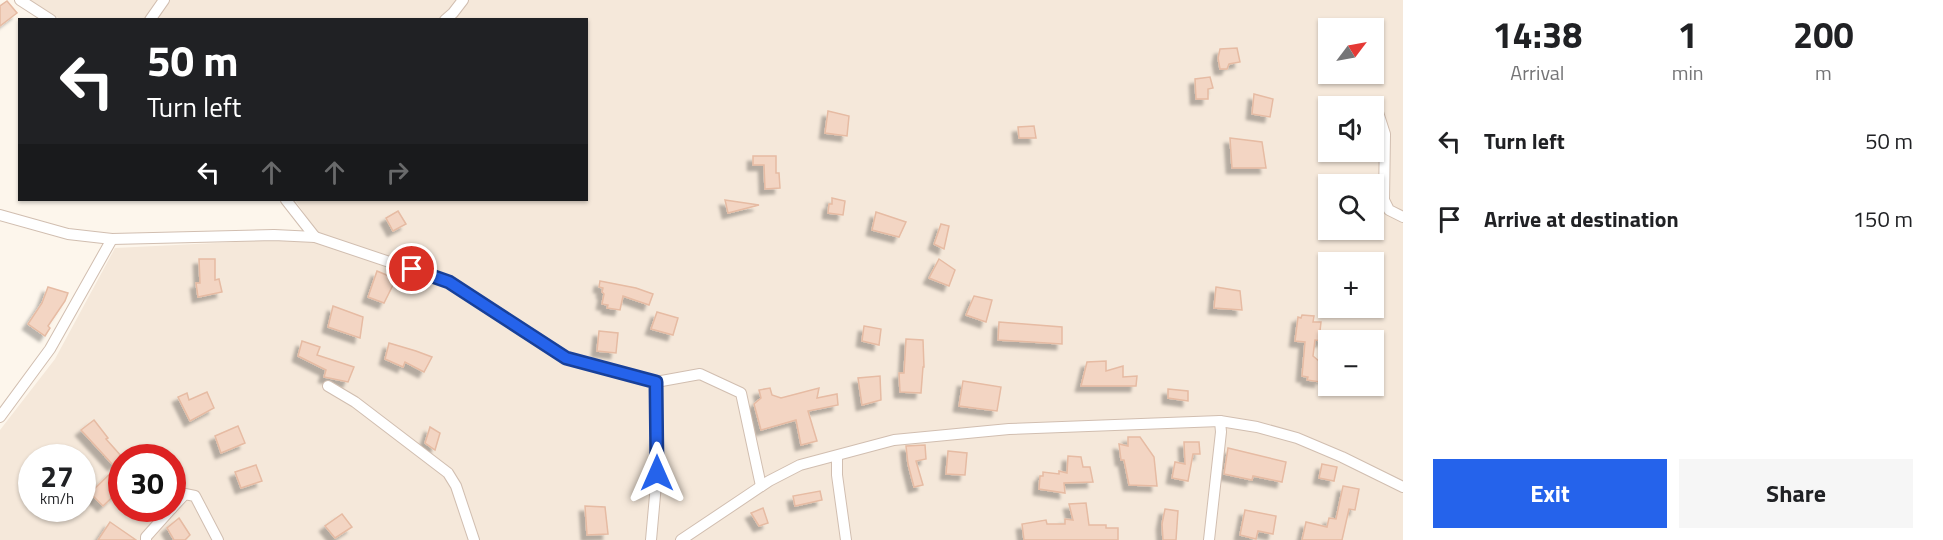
<!DOCTYPE html>
<meta charset="utf-8">
<style>
body{margin:0;font-family:"Titillium Web",sans-serif;background:#f6f6f6;color:#202124;height:100vh;display:flex;flex-direction:column;font-size:22px;white-space:nowrap}
*{box-sizing:border-box;margin:0}
p{font-size:20px;color:#757577}
.icon{flex:none;width:33px;height:33px;fill:none;stroke:currentColor;stroke-width:2;stroke-linecap:round;stroke-linejoin:round}
.map{position:relative;flex:1;overflow:hidden}
.drawer{display:flex;flex-direction:column;background:#fff;width:540px}
.drawer>*{flex:none}
.hud{position:absolute;left:18px;top:18px;width:570px;height:183px;border-radius:0px;box-shadow:0 2px 4px #0004;background:#202124;color:#fff;overflow:hidden}
.needle{width:39px;rotate:58deg}
.tools{position:absolute;left:1318px;top:18px;display:grid;gap:12px}
.tools a{display:grid;place-items:center;width:66px;height:66px;border-radius:0px;background:#fff;box-shadow:0 2px 4px #0004;font-size:30px}
.speed{position:absolute;left:18px;top:444px;display:flex;gap:12px;font-size:30px;font-weight:700;text-align:center}
.speed>*{display:grid;place-content:center;width:78px;height:78px;border-radius:50%;background:#fff;box-shadow:0 2px 4px #0004;line-height:1}
.speed small{font-size:15px;font-weight:400}
.speed .limit{border:9px solid #d22;background:#fff;color:#111}
.pin{position:absolute;display:grid;place-items:center;width:51px;height:51px;color:#fff;margin:-26px;border:3px solid #fff;border-radius:50%;box-shadow:0 2px 6px #0007}
.me{position:absolute;width:66px;margin:-33px;rotate:0deg;stroke-linejoin:round;filter:drop-shadow(0 0 4px #0008)}
.turn{display:flex;align-items:center;gap:21px;height:126px;padding:0 30px;font-size:27px}
.turn .icon{width:78px;height:78px;stroke-width:2.5}
.turn b{display:block;font-size:42px;line-height:51px}
.lanes{display:flex;align-items:center;height:57px;padding:0 30px;background:#0003;justify-content:center;gap:30px;direction:ltr}
.lanes .off{opacity:.35}
.eta{display:flex;justify-content:space-evenly;align-items:center;height:102px;text-align:center}
.eta b{font-size:36px;font-weight:700;line-height:42px}
.cta{display:flex;gap:12px;margin-top:auto;padding:12px 30px}
.cta a{flex:1;height:69px;border-radius:0px;background:#2563eb;color:#fff;font-size:24px;font-weight:700;line-height:69px;text-align:center}
.cta a+a{background:#f6f6f6;color:#202124}
ul{padding:0;list-style:none}
li{display:flex;align-items:center;gap:18px;height:78px;padding:0 30px}
li div{flex:1}
li b{display:block;font-size:22px}
li em{font-style:normal}
main{display:flex;flex:1;min-height:0}
.map>svg:first-child{display:block}
.residential{fill:#f5e8da;fill-rule:evenodd}
.building{fill:#f3d5c3;stroke:#e6bba3;stroke-width:1.5;filter:url(#shadow)}
.lines{fill:none;stroke-linecap:round;stroke-linejoin:round}
.minor-casing{stroke:#d1beb0;stroke-width:12}
.minor{stroke:#fff;stroke-width:10}
.route-casing{stroke:#184099;stroke-width:15}
.route{stroke:#2563eb;stroke-width:10}
</style>
<main>
<div class="map">
<svg width="1403" height="540" viewBox="0 0 1403 540">
<defs>
<filter id="shadow"><feDropShadow dx="-5.5" dy="5.5" stdDeviation="1.5" flood-color="#0004"/></filter>
</defs>
<rect width="100%" height="100%" fill="#fdf6ec"/>
<path class="residential" d="M26,0H1403V540H0V430L55,359L115,248L274,240L319,235L295,200H586V20H62ZM1329,28H1374V74H1329ZM1329,106H1374V152H1329ZM1329,184H1374V230H1329ZM1329,262H1374V308H1329ZM1329,340H1374V386H1329ZM32,458H82V508H32ZM122,458H172V508H122Z"/>
<g class="building">
<path d="M7,1L17,13L0,26V6Z"/>
<path d="M1237,48L1240,62L1229,64L1227,69H1220L1218,58L1220,49Z"/>
<path d="M1210,77L1213,88L1208,89V99H1196L1195,79Z"/>
<path d="M1254,94L1273,99L1270,117L1252,114Z"/>
<path d="M828,111L849,116L847,136L825,133Z"/>
<path d="M1034,126L1036,138H1019L1018,127Z"/>
<path d="M1230,138L1262,142L1266,168H1232Z"/>
<path d="M753,156H776V173H779L780,188L765,189L764,165H753Z"/>
<path d="M832,198L845,201L843,215L828,213L829,204H832Z"/>
<path d="M725,200L759,205L728,213Z"/>
<path d="M398,211L406,224L393,231L386,218Z"/>
<path d="M876,212L906,222L899,237L872,230Z"/>
<path d="M941,224L949,226L944,249L934,244Z"/>
<path d="M199,259H215V280L219,279L222,292L198,297L196,283H200Z"/>
<path d="M939,259L955,270L949,286L929,278Z"/>
<path d="M377,271L396,279L384,303L368,297Z"/>
<path d="M600,281L636,288L653,294L649,305L623,296L620,310L607,308L608,305L602,304L604,294L602,292L603,288L599,287Z"/>
<path d="M48,287L68,293L65,301L48,326L50,328L45,336L28,324L42,303Z"/>
<path d="M1216,287L1240,291L1242,310L1214,308Z"/>
<path d="M974,296L992,300L986,322L966,315Z"/>
<path d="M333,306L363,317L360,338L328,327Z"/>
<path d="M657,312L678,318L673,335L651,329Z"/>
<path d="M1302,315L1314,316L1313,322H1321L1320,331L1324,333L1323,341L1315,340L1313,356L1326,367L1324,378L1320,377V382L1307,380L1308,377L1302,376L1305,342L1295,341L1298,317L1301,318Z"/>
<path d="M999,322L1062,327V344L998,340Z"/>
<path d="M864,326L881,329L879,345L862,341Z"/>
<path d="M599,331L618,333L616,353L597,351Z"/>
<path d="M906,339L923,340L924,367H923L921,393L900,392L899,373H904Z"/>
<path d="M302,341L320,347L317,355L354,367L348,382L324,377L326,370L298,356Z"/>
<path d="M389,343L416,351L432,357L424,372L405,362L403,367L385,359Z"/>
<path d="M1106,361V371L1123,366V377L1137,376L1136,386H1081L1087,362Z"/>
<path d="M880,376L881,400L862,405L858,378Z"/>
<path d="M963,381L1001,387L997,411L959,406Z"/>
<path d="M770,388L772,395L781,398L819,388L817,398L837,394L838,405L808,411L817,441L801,445L796,420L761,430L754,404L761,398L759,390Z"/>
<path d="M1168,389L1188,391V401L1168,398Z"/>
<path d="M207,392L214,408L190,421L178,397L187,393L189,400Z"/>
<path d="M94,420L108,438L106,439L122,457L113,465L81,430Z"/>
<path d="M238,426L245,443L221,453L215,436Z"/>
<path d="M430,427L440,433L435,450L425,443Z"/>
<path d="M1128,437H1140L1154,457L1157,486L1129,485L1124,460H1121L1119,444L1128,446Z"/>
<path d="M1184,442H1199L1200,454H1193L1188,481L1172,478L1175,462L1185,464Z"/>
<path d="M925,445L926,459L916,461L923,485L914,487L908,464L906,446Z"/>
<path d="M1228,448L1286,462L1282,482L1253,476L1252,480L1224,474Z"/>
<path d="M948,451L967,453L965,475L946,474Z"/>
<path d="M1068,456L1081,457L1083,467H1090L1093,482L1064,483L1065,493L1039,489L1040,476H1043V472L1059,474V471L1067,473Z"/>
<path d="M1322,464L1337,467L1334,481L1319,478Z"/>
<path d="M256,465L262,481L241,488L235,472Z"/>
<path d="M113,471L122,483V488L103,506L90,493Z"/>
<path d="M1343,486L1359,489L1355,510L1349,509L1342,540H1302L1306,522L1327,527L1329,518L1336,519Z"/>
<path d="M820,491L822,500L795,506L793,496Z"/>
<path d="M1086,503L1089,525H1106V528H1118V540H1024L1022,524L1046,520L1047,524H1065V519L1073,520L1069,504Z"/>
<path d="M585,506L605,507L608,534L587,535Z"/>
<path d="M763,508L768,523L759,526L751,513Z"/>
<path d="M1165,509L1178,511L1176,540H1163L1162,524Z"/>
<path d="M1245,510L1276,516L1273,534L1258,531L1256,539L1240,535Z"/>
<path d="M342,514L352,527L335,538L325,526Z"/>
<path d="M179,518L190,535L185,540H174L167,528Z"/>
<path d="M110,522L136,540H98Z"/>
</g>
<g class="lines">
<g class="minor-casing">
<g id="minor">
<path d="M20,0L51,20"/>
<path d="M150,20L164,0"/>
<path d="M445,20L453,13L463,0"/>
<path d="M1376,106L1385,134L1384,200L1389,210L1403,217"/>
<path d="M286,200L315,237"/>
<path d="M0,215L68,234L112,239L274,235L315,237L449,282L566,358L656,382L700,374L741,393L761,486"/>
<path d="M328,386L355,402L448,473L456,486L474,540"/>
<path d="M0,417L50,349L112,239"/>
<path d="M837,456V475L846,540"/>
<path d="M172,508L185,494L195,496L218,540"/>
<path d="M146,540V537L172,508"/>
<path d="M651,540L657,473L656,382"/>
<path d="M681,540L769,481L800,465L894,440L1009,429L1220,421L1257,427L1297,438L1342,457L1403,487"/>
<path d="M1209,540L1221,432L1220,421"/>
</g>
</g>
<use href="#minor" class="minor"/>
</g>
<g class="lines">
<g class="route-casing">
<path id="route" d="M412,269L449,282L566,358L656,382L657,473"/>
</g>
<use href="#route" class="route"/>
</g>
</svg>
<div class="tools">
<a><svg class="needle" viewBox="-14 -14 28 28"><path d="M0-13l5 13h-10z" fill="#e53935"/><path d="M0 13l5-13h-10z" fill="#757577"/></svg></a>
<a><svg class="icon" aria-label="sound" viewBox="0 0 24 24"><path d="M4 9h4l5-4v14l-5-4H4zM17 9q2 3 0 6"/></svg></a>
<a><svg class="icon" aria-label="search" viewBox="0 0 24 24"><circle cx="10" cy="10" r="6"/><path d="M15 15l6 6"/></svg></a>
<a>+</a>
<a>−</a>
</div>
<div class="speed"><div>27<small>km/h</small></div><div class="limit">30</div></div>
<div class="pin" style="left:412px;top:269px;background:#d93025"><svg class="icon" aria-label="arrive" viewBox="0 0 24 24"><path d="M6 21V4h12l-3 4 3 4H6"/></svg></div>
<svg class="me" style="left:657px;top:473px" viewBox="-20 -20 40 40"><path d="M0-17L14 15 0 8-14 15z" fill="#2563eb" stroke="#fff" stroke-width="4"/></svg>
<div class="hud">
<div class="turn"><svg class="icon" aria-label="left" viewBox="0 0 24 24"><path d="M17 20v-9H6M10 6l-5 5 5 5"/></svg><div><b>50 m</b>Turn left</div></div>
<div class="lanes"><svg class="icon" aria-label="left" viewBox="0 0 24 24"><path d="M17 20v-9H6M10 6l-5 5 5 5"/></svg><svg class="icon off" aria-label="ahead" viewBox="0 0 24 24"><path d="M12 20V5M6 11l6-6 6 6"/></svg><svg class="icon off" aria-label="ahead" viewBox="0 0 24 24"><path d="M12 20V5M6 11l6-6 6 6"/></svg><svg class="icon off" aria-label="right" viewBox="0 0 24 24"><path d="M7 20v-9h11M14 6l5 5-5 5"/></svg></div>
</div>
</div>
<section class="drawer">
<div class="eta">
<div><b>14:38</b><p>Arrival</p></div>
<div><b>1</b><p>min</p></div>
<div><b>200</b><p>m</p></div>
</div>
<ul>
<li><svg class="icon" aria-label="left" viewBox="0 0 24 24"><path d="M17 20v-9H6M10 6l-5 5 5 5"/></svg><div><b>Turn left</b></div><em>50 m</em></li>
<li><svg class="icon" aria-label="arrive" viewBox="0 0 24 24"><path d="M6 21V4h12l-3 4 3 4H6"/></svg><div><b>Arrive at destination</b></div><em>150 m</em></li>
</ul>
<div class="cta"><a>Exit</a><a>Share</a></div>
</section>
</main>
